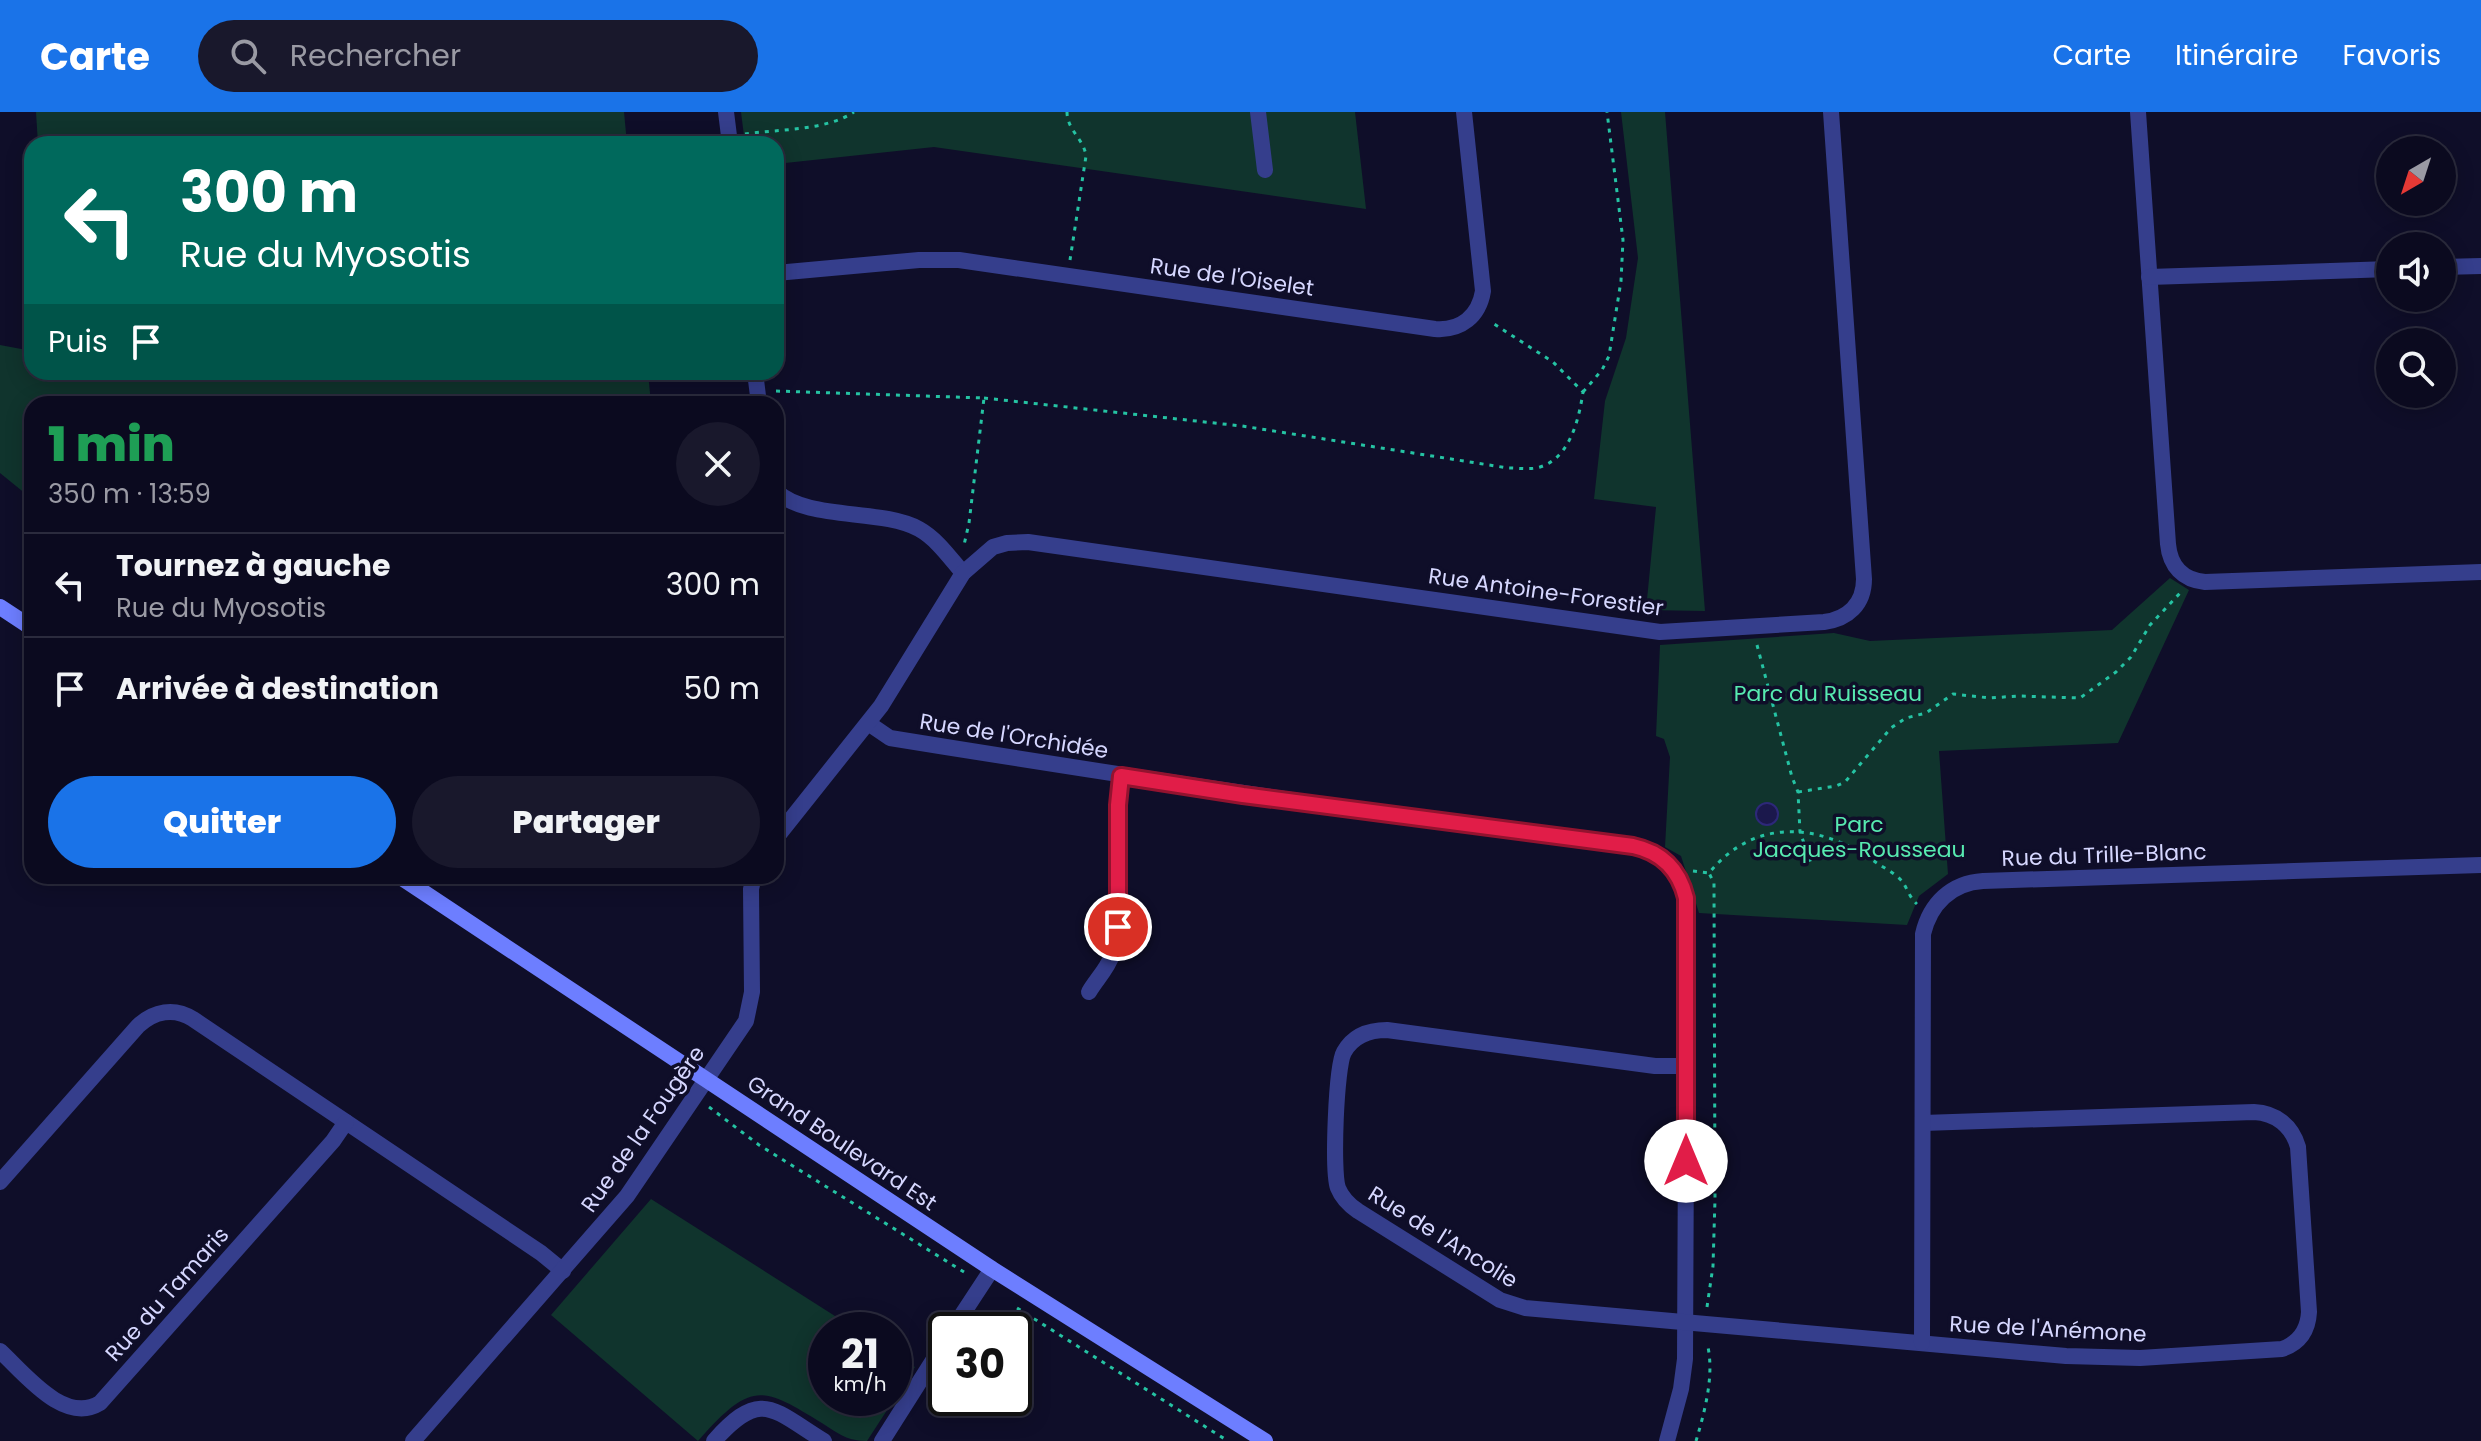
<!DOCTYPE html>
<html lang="fr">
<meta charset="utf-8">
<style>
body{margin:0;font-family:Poppins,sans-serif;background:#19182c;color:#f1f3f6;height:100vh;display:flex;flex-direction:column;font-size:30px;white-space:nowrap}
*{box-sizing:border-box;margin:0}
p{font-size:26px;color:#9a9aa4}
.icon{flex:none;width:44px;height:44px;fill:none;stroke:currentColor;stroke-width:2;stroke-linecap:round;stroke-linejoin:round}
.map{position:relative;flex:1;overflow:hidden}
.panel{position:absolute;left:24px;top:284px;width:760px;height:488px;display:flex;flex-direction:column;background:#0b0a1f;border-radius:24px;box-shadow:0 4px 20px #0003,0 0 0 2px #2b2b3d}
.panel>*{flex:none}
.guide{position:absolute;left:24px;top:24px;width:760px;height:244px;border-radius:24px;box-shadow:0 4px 20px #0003,0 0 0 2px #2b2b3d;background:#00695c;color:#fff;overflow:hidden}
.needle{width:52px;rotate:219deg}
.fabs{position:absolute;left:2376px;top:24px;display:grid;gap:16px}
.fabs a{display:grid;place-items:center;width:80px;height:80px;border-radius:50%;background:#0b0a1f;box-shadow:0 4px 20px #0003,0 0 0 2px #2b2b3d;font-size:40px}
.speed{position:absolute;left:808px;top:1200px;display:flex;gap:16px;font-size:40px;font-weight:700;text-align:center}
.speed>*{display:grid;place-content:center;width:104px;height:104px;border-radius:50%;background:#0b0a1f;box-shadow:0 4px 20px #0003,0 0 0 2px #2b2b3d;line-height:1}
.speed small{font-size:20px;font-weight:400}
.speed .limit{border:4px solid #111;border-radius:12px;background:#fff;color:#111}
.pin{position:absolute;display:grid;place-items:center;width:68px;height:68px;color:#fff;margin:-34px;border:4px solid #fff;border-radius:50%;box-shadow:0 2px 8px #0007}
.me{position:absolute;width:88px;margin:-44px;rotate:0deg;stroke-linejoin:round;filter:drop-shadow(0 0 6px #0008)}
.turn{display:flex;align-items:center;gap:28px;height:168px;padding:0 24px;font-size:36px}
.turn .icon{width:104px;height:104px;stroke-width:2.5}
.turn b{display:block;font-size:56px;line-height:68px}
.then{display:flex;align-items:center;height:76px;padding:0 24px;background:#0003;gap:16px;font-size:30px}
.round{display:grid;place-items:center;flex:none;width:84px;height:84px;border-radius:42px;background:#19182c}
.summary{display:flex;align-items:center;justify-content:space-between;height:136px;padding:0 24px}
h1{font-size:48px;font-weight:800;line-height:60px;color:#1e9e55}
.action{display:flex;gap:16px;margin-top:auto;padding:16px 24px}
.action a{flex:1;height:92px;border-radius:48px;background:#1a73e8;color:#fff;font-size:32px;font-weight:800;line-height:92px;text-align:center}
.action a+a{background:#19182c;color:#f1f3f6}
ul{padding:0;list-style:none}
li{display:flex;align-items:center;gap:24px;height:104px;padding:0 24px;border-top:2px solid #2b2b3d}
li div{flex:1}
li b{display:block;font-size:30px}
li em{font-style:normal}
header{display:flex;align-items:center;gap:48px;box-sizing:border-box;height:112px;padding:0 40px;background:#1a73e8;color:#fff}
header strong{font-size:38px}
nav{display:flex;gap:44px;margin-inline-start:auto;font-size:28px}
.search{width:560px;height:72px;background:#19182c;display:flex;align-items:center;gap:20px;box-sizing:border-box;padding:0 28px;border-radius:44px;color:#9a9aa4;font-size:30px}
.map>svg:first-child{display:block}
.green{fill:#10342d}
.building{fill:#1b184c;stroke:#2d2879;stroke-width:2}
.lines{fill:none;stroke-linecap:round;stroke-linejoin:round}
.path{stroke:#25c3a3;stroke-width:3;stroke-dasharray:4 6;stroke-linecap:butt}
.street{stroke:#353e8c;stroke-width:16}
.secondary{stroke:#6d7eff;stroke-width:16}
.route-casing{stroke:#92132f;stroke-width:20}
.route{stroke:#e11d48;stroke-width:14}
.labels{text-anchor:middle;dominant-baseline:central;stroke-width:7;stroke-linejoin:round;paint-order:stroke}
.street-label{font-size:22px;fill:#d6d7ff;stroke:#0f0e29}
.park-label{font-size:22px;fill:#57eab0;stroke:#0f0e29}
</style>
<header>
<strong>Carte</strong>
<div class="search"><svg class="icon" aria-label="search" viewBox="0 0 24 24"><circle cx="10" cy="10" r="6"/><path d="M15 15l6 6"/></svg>Rechercher</div>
<nav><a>Carte</a><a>Itinéraire</a><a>Favoris</a></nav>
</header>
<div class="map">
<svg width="2481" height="1329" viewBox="0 0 2481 1329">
<rect width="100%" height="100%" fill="#0f0e29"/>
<g class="green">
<path d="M36,0H624L627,32H38Z"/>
<path d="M741,0H1355L1366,97L934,35L776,52V32H745Z"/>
<path d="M1621,0H1665L1705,499L1646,498L1656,395L1594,387L1605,289L1626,226L1638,146Z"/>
<path d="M0,233L32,239V260H648L651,292H32V387L0,361Z"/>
<path d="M2170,466L2189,478L2118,631L1939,639L1948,762L1919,784L1907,813L1699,801L1681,744L1665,735L1670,645L1664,627L1656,624L1660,533L1834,521L1870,529L2112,518Z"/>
<path d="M651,1087L857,1218H826V1286H894V1242L915,1255L867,1329C850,1329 842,1324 828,1315C762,1274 753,1267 698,1329L551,1203Z"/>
</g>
<circle class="building" cx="1767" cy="702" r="11"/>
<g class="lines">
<g class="path">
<path d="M1067,0C1067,18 1084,27 1086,44L1070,148"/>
<path d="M745,22C779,17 825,19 854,0"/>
<path d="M776,279L984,286L969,411L964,433"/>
<path d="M1583,280L1602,258L1609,244L1621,169L1623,128L1607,0"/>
<path d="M984,286L1242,314L1508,356C1519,356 1531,358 1540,355C1570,346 1579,307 1583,280L1553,250L1491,210"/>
<path d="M1757,533L1792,665L1798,680L1800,720L1811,751"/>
<path d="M1798,680L1836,674L1845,670L1891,616L1906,606L1926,601L1953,582L1990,586L2018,584L2080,586L2116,560L2131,545L2150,513L2181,480"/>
<path d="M1693,759L1709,761C1755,705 1819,711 1874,749C1882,755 1893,760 1900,767C1907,774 1908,784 1917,792"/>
<path d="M373,764L383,771"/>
<path d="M709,995L759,1033L964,1160"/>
<path d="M1707,1195L1713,1154L1715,1087L1714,771L1709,761"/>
<path d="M1017,1196L1228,1329"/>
<path d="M1696,1329C1705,1299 1715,1261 1707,1231"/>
</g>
<g class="street">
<path d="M726,0L730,32"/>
<path d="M1258,0L1265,58"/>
<path d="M2138,0L2168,432C2170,454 2183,468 2205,470L2481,460"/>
<path d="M2442,155L2481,154"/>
<path d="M776,161L919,148H959L1435,217C1461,219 1479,204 1483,179L1464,0"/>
<path d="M2149,165L2390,157"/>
<path d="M755,260L759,292"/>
<path d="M776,379C807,409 880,396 919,417C937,427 950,446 963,461"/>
<path d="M868,611L890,626C1137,666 1384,704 1633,734C1671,742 1686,770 1687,808L1685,1247L1681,1277L1667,1329"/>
<path d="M776,726L881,594L963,461L993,435L1007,431L1028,430L1660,520L1824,510C1848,507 1864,492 1864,467L1831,0"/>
<path d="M1089,880C1096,868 1108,856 1112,843C1127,792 1115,719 1121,664"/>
<path d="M1685,954H1655L1387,918C1369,918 1353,924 1344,940C1336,954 1332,1060 1338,1076C1342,1086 1349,1093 1358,1099L1500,1188L1525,1196L2066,1244L2140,1246L2282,1237C2299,1231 2308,1219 2309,1200L2298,1035C2292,1014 2276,1001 2254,1000L1923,1011"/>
<path d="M0,1070L138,914C154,899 174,895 193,907L541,1141L563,1159"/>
<path d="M952,1218L992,1157"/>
<path d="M1922,1231L1923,822C1930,792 1951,771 1983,769L2481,753"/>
<path d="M0,1239C25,1262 64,1313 100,1291L333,1029L346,1010"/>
<path d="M413,1329L627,1084L746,909L752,880L751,777L754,764"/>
<path d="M714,1329C761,1276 772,1297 824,1329"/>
<path d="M882,1329L946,1228"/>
</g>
<g class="secondary">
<path d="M0,495L32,516"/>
<path d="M399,764L992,1157L1265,1329"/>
</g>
</g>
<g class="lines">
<g class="route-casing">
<path id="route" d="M1118,815V693L1121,664L1243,683L1633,734C1661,740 1679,757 1686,786V1049"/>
</g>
<use href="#route" class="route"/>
</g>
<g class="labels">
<g class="street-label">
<text transform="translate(1232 165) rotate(8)">Rue de l'Oiselet</text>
<text transform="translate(1546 480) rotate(8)">Rue Antoine-Forestier</text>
<text transform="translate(1014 624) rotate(9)">Rue de l'Orchidée</text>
<text transform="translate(2104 743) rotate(-2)">Rue du Trille-Blanc</text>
<text transform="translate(643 1017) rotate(-55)">Rue de la Fougère</text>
<text transform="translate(842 1031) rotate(34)">Grand Boulevard Est</text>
<text transform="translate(1443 1125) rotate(32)">Rue de l'Ancolie</text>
<text transform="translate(167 1182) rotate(-48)">Rue du Tamaris</text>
<text transform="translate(2048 1217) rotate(3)">Rue de l'Anémone</text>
</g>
<g class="park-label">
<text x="1828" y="581">Parc du Ruisseau</text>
<text x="1859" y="712">Parc<tspan x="1859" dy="25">Jacques-Rousseau</tspan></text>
</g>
</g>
</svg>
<div class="fabs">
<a><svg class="needle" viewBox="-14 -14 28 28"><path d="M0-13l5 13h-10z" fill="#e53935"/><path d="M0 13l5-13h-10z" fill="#9a9aa4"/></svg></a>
<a><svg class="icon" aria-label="sound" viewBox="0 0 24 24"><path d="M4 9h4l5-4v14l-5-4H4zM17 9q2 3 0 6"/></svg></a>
<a><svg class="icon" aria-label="search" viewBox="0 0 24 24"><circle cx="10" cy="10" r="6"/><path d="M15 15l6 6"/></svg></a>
</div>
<div class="speed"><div>21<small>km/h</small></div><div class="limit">30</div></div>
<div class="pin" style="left:1118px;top:815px;background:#d93025"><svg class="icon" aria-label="arrive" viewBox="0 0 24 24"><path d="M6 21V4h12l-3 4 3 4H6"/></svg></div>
<svg class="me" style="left:1686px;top:1049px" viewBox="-20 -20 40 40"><circle r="19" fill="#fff"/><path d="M0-13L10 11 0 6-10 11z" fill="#e11d48"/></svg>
<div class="guide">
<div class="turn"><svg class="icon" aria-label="left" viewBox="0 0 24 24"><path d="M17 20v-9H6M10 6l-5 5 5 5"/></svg><div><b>300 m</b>Rue du Myosotis</div></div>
<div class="then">Puis<svg class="icon" aria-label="arrive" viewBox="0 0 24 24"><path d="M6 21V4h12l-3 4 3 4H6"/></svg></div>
</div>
<section class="panel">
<div class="summary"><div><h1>1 min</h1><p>350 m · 13:59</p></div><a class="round"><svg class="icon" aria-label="close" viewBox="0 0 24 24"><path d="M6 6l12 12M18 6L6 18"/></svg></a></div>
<ul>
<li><svg class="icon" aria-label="left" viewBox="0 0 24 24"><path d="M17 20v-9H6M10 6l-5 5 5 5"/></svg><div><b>Tournez à gauche</b><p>Rue du Myosotis</p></div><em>300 m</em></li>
<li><svg class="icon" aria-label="arrive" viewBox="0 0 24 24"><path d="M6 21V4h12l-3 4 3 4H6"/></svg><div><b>Arrivée à destination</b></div><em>50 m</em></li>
</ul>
<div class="action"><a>Quitter</a><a>Partager</a></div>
</section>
</div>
